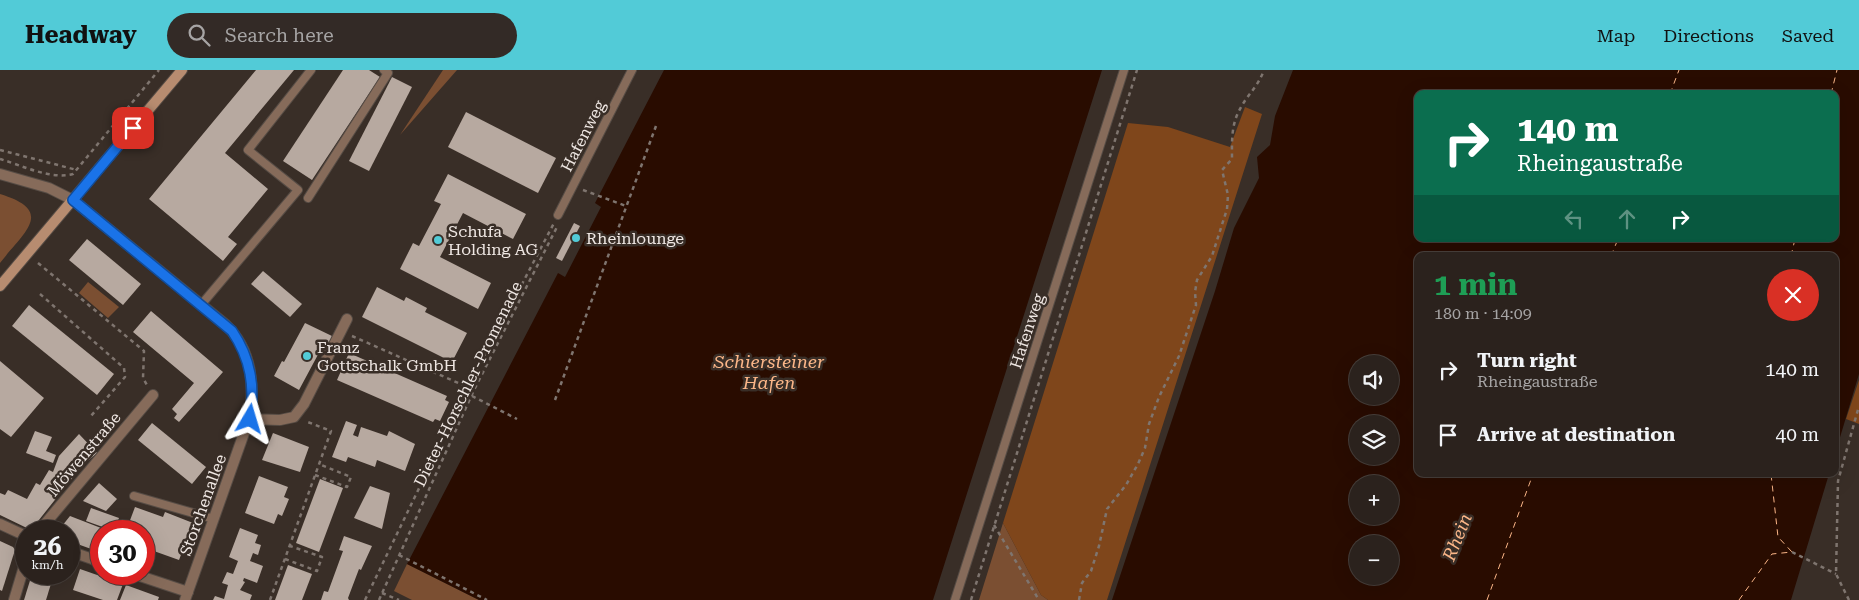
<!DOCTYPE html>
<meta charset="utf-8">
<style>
body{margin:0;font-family:"Roboto Serif",serif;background:#332a26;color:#f1f3f6;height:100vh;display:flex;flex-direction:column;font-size:19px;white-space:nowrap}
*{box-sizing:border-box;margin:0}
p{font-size:16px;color:#a6a4a4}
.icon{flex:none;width:28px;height:28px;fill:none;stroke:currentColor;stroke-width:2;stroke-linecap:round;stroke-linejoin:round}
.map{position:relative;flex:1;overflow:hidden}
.details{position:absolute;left:1414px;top:182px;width:425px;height:225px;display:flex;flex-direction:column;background:#2b221d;border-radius:10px;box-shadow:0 5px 20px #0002,0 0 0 1px #473f3b}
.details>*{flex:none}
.hud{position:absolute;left:1414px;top:20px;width:425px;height:152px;border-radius:10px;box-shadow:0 5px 20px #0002,0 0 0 1px #473f3b;background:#0b6e4f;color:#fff;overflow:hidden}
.tools{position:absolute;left:1349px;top:285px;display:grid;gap:10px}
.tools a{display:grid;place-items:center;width:50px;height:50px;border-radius:50%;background:#2b221d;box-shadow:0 5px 20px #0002,0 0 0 1px #473f3b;font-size:25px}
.speed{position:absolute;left:15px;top:450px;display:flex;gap:10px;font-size:25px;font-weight:700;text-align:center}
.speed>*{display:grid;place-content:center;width:65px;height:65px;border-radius:50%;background:#2b221d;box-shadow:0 5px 20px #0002,0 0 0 1px #473f3b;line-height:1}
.speed small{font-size:12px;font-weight:400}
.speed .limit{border:8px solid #d22;background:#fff;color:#111}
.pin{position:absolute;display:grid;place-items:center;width:42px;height:42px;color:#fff;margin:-21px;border-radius:10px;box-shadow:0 2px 8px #0006}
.me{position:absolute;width:55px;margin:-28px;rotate:7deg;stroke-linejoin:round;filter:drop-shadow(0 0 4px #0008)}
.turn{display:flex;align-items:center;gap:18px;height:105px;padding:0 20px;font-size:22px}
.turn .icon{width:65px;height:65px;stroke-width:2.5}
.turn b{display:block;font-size:35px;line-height:42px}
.lanes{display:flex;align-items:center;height:48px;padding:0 20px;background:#0003;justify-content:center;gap:25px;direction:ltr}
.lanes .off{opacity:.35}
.round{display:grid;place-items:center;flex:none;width:52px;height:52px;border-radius:26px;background:#332a26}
.headline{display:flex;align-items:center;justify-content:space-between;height:85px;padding:0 20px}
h1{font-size:30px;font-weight:700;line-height:38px;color:#1e9e55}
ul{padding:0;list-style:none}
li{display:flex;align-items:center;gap:15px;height:65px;padding:0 20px}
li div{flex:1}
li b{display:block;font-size:19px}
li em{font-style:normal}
header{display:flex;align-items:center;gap:30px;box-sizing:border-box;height:70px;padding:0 25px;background:#52cbd7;color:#111}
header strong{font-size:24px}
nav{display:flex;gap:28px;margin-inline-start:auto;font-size:18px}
.search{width:350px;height:45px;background:#332a26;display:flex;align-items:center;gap:12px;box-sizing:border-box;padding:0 18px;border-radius:28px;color:#a6a4a4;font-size:19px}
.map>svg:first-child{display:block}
.green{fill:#7b4f32}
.forest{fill:#7f461b}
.water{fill:#290c00;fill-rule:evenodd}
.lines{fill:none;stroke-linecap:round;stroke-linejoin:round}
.ferry{stroke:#fbb688;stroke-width:1;stroke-dasharray:6 5;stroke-linecap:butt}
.building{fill:#b7a9a0}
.service-casing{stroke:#564c45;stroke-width:10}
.minor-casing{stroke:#564c45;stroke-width:12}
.secondary-casing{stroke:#564c45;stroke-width:12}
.path{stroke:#7f756f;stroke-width:2.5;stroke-dasharray:4 4;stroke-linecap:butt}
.service{stroke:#866b5a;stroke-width:8}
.minor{stroke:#866b5a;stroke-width:10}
.secondary{stroke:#b78c70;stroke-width:10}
.route-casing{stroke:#114b97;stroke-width:12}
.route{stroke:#1a73e8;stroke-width:9}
.poi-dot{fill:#52cbd7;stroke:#392e27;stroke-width:2}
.labels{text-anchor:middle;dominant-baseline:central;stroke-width:5;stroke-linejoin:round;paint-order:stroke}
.street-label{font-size:16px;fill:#efe7e3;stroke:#392e27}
.poi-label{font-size:16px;fill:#efe7e3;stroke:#392e27;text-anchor:start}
.water-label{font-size:18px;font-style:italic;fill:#fbb688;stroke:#392e27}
</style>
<header>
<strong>Headway</strong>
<div class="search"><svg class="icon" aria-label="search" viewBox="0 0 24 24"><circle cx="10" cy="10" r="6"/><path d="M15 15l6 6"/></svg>Search here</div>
<nav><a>Map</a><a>Directions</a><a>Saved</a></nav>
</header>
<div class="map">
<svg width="1859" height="530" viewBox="0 0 1859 530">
<rect width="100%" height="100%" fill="#392e27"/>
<g class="green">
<path d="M443,0H457L400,65Z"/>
<path d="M0,124C56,141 24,162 0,193Z"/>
<path d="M88,212L119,237L108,248L79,223Z"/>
<path d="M1003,453L1041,525L1048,530H979Z"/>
<path d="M407,494L479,530H412L394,521Z"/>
</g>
<g class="forest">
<path d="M1245,37L1262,44L1107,530H1048L1041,525L1003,453L1128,53L1168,57L1230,77Z"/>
<path d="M1859,310V354L1846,349Z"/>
</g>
<g class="water">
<path d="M664,0H1102L933,530H479L407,494L558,203L565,207L601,137L595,133Z"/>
<path d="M1293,0H1859V304L1835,384V186H1418V404H1829L1791,530H1112L1215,221L1234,158L1259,108L1257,87L1270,75L1275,46ZM1418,24H1835V169H1418ZM1358,294H1390V326H1358ZM1358,354H1390V386H1358ZM1358,414H1390V446H1358ZM1358,474H1390V506H1358Z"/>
</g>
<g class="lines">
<g class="ferry">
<path d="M1670,24L1679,0"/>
<path d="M1831,24L1837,0"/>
<path d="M1611,186L1618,169"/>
<path d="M1791,186L1795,169"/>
<path d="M1487,530L1533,404"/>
<path d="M1739,530L1772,484L1792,482L1778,467L1771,404"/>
</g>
</g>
<g class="building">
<path d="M256,0H294L225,83L268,119L228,167L237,174L223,191L149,129Z"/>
<path d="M343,0H369L380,7L312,110L283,91Z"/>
<path d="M392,7L412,17L369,101L349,91Z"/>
<path d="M466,42L556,88L538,123L448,77Z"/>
<path d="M448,104L526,144L513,169L463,143L440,187L491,213L478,239L400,199L413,173L419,176L441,134L434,131Z"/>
<path d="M574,153L580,156L562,191L556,188Z"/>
<path d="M87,169L141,214L123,235L69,190Z"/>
<path d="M263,201L302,234L290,247L251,214Z"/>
<path d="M377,217L404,231L406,227L427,238L425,242L467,263L452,292L362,247Z"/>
<path d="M29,235L114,304L97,325L12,256Z"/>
<path d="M151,241L223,302L179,352L174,348L177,344L172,339L194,313L133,262Z"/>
<path d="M305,253L332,266L326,282L321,279L299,320L274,306L282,291L284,292Z"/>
<path d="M349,283L447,326L445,330L449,332L440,351L435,349L433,352L337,310Z"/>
<path d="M0,291L44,328L11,367L0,359Z"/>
<path d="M346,351L357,355L353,365L358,367L361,357L387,366L389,361L415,374L405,401L377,390L375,397L348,387L346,392L332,387Z"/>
<path d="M152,353L206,397L192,414L138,370Z"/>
<path d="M35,361L52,367L46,381L56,385L53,393L26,383Z"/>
<path d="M273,363L309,377L300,402L262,390Z"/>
<path d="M79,364L97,383L81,397L31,460L0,445V423L5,425L8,420L27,429L36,413L40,415L49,400L53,402L59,386Z"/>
<path d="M259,406L288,417L284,427L289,429L282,446L278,444L274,454L245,443Z"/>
<path d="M320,409L343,418L319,482L296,473Z"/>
<path d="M99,413L117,429L106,441L83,431Z"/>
<path d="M370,416L390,423L382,459L354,448Z"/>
<path d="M135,437L163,447L165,442L193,453L179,490L151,480L149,486L144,484V461H126Z"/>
<path d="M91,438L119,448L114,461L86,451Z"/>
<path d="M70,446L101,458L94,480L69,471V461H58Z"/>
<path d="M240,458L258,465L255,473L261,475L258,485L253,483L250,491L263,496L257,513L244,508L243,511L245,512L240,520L252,525L250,530H213L215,526L224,529L228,515L222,513L227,502L233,504L238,491L229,487Z"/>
<path d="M344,466L372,476L361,500L359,499L348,528L349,530H321L324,521L328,522L343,481L339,480Z"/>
<path d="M0,471L13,477L15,480L2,521L0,520Z"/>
<path d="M288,495L312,504L302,530H275Z"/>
<path d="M80,499L123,514L117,530H103L73,520Z"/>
<path d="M32,504H54L46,530H24Z"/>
<path d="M126,515L159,527L158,530H120Z"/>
</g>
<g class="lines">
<g class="service-casing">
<g id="service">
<path d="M308,128L388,3L384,0"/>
<path d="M558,145L632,0"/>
<path d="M201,235L298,120L248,80L311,0"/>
<path d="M134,426L214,449"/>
<path d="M955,530L1124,0"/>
</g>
</g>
<g class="minor-casing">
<g id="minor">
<path d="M0,104L49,118L73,130L226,255C252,280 255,316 249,349L185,530"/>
<path d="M249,349L280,350L294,347L304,334L347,249"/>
<path d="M0,454L26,466"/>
<path d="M39,461L153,325"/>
<path d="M69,481L101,492"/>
<path d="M134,504L188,522"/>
<path d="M14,530L26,490"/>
</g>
</g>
<g class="secondary-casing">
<path id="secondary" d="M0,216L182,0"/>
</g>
<g class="path">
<path d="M0,80L77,100"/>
<path d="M0,89C21,95 50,110 73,104L159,0"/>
<path d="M583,120L626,136"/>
<path d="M38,193L144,281L143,308L147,315"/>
<path d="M40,224L124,298L125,307L91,346"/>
<path d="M352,266L474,320"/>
<path d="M472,326L517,349"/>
<path d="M555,330L656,56"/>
<path d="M315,405L347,417L351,407L319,394"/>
<path d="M994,455L1039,530"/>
<path d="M1792,482L1836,504"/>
<path d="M399,485L487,530"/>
<path d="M285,489L317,501L322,487L290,476"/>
<path d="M382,523L399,530"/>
<path d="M270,530L331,361L305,351"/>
<path d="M365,530L468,317L554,153"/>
<path d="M379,530L474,320L558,155"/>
<path d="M971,530L1137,0"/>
<path d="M1079,530L1082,513L1091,501L1099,476L1107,439L1126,415L1138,394L1145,378L1149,354L1159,327L1179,286L1196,235L1195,222L1197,210L1212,186L1227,139L1228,125L1222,100L1232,89C1232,72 1231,56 1239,41C1246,26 1258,17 1264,0"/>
<path d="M1849,530L1836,504L1838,411L1859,336"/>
</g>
<use href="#service" class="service"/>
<use href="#minor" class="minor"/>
<use href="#secondary" class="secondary"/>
</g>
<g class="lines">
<g class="route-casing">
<path id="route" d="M133,58L73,130L232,261C251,289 255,317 250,349"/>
</g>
<use href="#route" class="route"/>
</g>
<g class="poi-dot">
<circle cx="576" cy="168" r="5"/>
<circle cx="438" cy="170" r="5"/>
<circle cx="307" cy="286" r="5"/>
</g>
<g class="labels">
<g class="street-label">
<text transform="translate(583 66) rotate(-63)">Hafenweg</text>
<text transform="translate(1027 261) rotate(-72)">Hafenweg</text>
<text transform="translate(468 314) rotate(-64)">Dieter-Horschler-Promenade</text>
<text transform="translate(84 384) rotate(-50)">Möwenstraße</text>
<text transform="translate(203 435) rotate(-70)">Storchenallee</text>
</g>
<g class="poi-label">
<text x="448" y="161">Schufa<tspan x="448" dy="18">Holding AG</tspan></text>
<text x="586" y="168">Rheinlounge</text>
<text x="317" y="277">Franz<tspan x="317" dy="18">Gottschalk GmbH</tspan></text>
</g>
<g class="water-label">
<text x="769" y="291">Schiersteiner<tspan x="769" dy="21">Hafen</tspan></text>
<text transform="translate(1457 467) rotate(-68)">Rhein</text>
</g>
</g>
</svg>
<div class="tools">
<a><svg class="icon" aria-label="sound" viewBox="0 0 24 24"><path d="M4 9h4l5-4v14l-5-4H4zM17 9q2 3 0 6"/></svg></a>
<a><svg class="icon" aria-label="layers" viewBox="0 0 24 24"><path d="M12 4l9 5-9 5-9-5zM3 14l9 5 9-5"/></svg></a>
<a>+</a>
<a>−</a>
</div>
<div class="speed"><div>26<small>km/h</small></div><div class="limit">30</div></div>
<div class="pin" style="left:133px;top:58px;background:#d93025"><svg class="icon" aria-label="arrive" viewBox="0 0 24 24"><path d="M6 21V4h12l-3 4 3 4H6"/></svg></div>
<svg class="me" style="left:250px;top:349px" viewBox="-20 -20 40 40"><path d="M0-17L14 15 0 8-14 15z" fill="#1a73e8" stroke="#fff" stroke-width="4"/></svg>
<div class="hud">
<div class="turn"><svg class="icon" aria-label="right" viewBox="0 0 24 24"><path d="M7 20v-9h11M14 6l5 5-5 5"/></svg><div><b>140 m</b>Rheingaustraße</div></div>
<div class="lanes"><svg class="icon off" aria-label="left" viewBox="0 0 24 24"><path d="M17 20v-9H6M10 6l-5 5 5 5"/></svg><svg class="icon off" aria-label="ahead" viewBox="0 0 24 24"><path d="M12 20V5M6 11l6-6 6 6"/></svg><svg class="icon" aria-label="right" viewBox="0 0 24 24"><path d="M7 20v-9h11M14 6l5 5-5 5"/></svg></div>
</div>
<section class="details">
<div class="headline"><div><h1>1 min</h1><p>180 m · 14:09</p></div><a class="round" style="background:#d93025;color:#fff"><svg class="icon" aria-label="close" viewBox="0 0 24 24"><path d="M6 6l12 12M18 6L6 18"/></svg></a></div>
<ul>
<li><svg class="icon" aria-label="right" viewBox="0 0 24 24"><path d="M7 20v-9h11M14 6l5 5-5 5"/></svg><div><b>Turn right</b><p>Rheingaustraße</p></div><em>140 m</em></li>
<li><svg class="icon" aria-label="arrive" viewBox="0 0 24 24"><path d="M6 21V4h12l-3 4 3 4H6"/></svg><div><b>Arrive at destination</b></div><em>40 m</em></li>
</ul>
</section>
</div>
